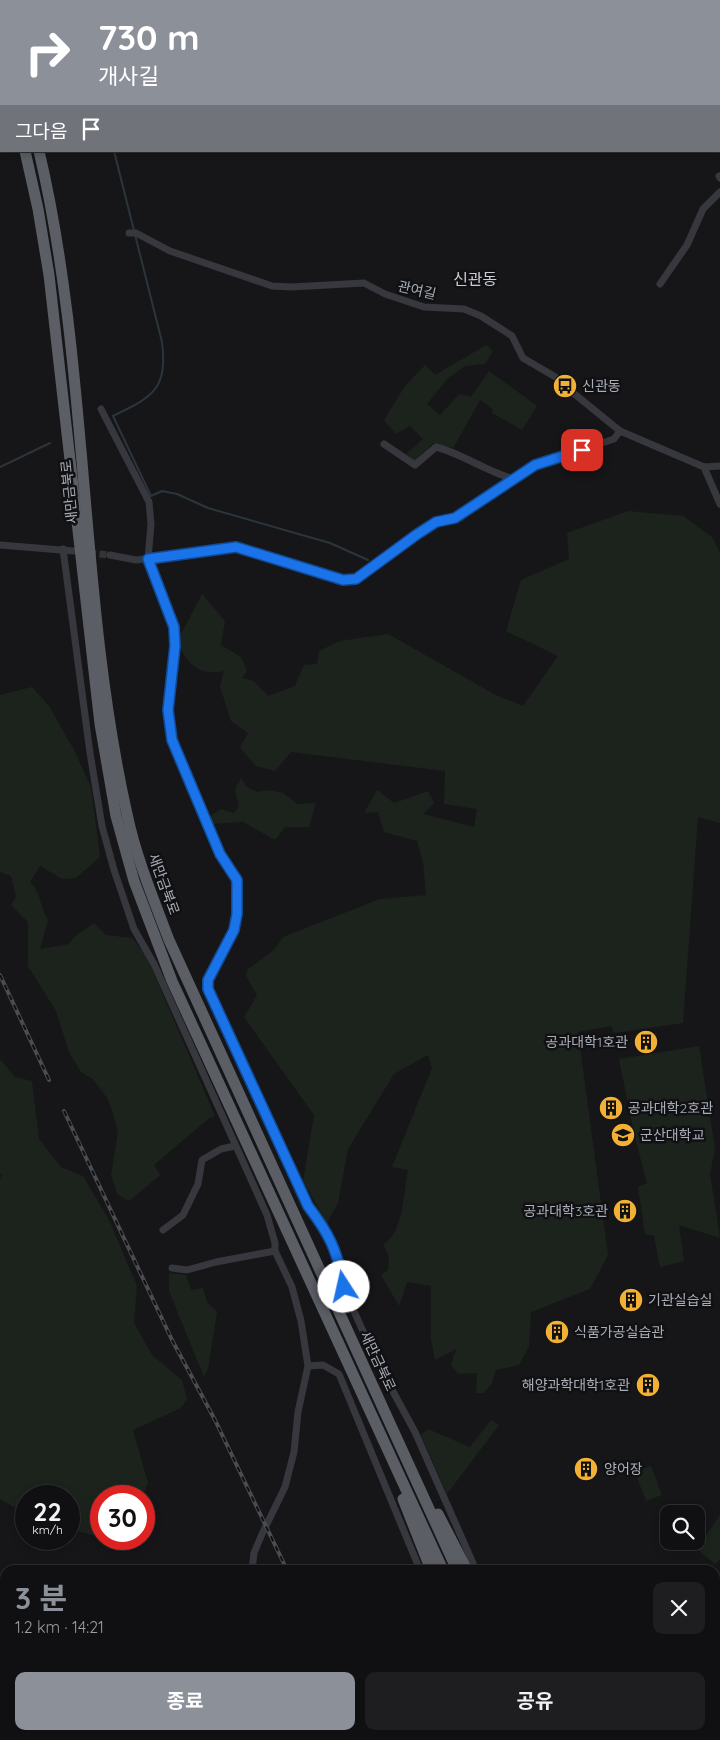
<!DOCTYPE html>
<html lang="ko">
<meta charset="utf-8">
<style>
body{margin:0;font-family:Quicksand,"Noto Sans KR",sans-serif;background:#1e1e20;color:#f1f3f6;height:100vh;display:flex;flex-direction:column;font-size:19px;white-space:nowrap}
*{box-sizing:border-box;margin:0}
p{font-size:16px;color:#9c9d9f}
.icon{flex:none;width:28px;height:28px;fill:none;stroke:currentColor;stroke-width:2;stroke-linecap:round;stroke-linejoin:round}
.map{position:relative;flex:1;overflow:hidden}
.details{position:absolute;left:0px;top:1565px;width:720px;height:175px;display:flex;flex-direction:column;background:#101012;border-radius:15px 15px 0 0;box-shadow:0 2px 8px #0003,0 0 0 1px #303032}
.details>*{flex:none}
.top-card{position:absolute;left:0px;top:0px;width:720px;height:152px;box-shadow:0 2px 8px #0003,0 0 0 1px #303032;background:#8c9099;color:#fff;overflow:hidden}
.controls{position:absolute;left:660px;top:1505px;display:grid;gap:10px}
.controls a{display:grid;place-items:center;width:45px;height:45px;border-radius:10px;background:#101012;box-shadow:0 2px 8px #0003,0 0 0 1px #303032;font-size:25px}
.speed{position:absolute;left:15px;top:1485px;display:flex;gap:10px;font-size:25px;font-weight:700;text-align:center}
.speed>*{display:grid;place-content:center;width:65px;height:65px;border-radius:50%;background:#101012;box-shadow:0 2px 8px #0003,0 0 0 1px #303032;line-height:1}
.speed small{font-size:12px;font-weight:400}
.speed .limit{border:8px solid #d22;background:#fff;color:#111}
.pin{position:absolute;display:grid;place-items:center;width:42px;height:42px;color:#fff;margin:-21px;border-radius:10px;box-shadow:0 2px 8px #0006}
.me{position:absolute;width:55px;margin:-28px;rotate:350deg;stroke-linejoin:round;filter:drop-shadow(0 0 4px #0008)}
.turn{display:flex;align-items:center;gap:18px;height:105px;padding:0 15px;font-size:22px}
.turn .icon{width:65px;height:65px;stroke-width:2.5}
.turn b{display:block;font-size:35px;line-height:42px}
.then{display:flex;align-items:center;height:48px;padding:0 15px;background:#0003;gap:10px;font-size:19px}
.round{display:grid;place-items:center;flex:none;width:52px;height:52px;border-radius:10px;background:#1e1e20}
.overview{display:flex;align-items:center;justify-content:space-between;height:85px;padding:0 15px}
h1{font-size:30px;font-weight:700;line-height:38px;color:#8c9099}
.primary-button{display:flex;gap:10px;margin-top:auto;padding:10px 15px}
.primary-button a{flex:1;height:58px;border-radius:10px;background:#8c9099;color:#fff;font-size:20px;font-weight:700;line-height:58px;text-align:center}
.primary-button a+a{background:#1e1e20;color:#f1f3f6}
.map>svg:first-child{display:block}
.green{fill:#1c231d}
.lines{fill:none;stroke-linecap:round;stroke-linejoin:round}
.stream{stroke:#2c353c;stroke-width:2}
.minor-tunnel{stroke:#333438;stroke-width:7;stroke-dasharray:7 3.5;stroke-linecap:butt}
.minor{stroke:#37383d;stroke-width:7}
.tertiary{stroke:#37383d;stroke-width:9}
.trunk{stroke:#5b5e65;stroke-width:11}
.rail-casing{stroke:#4a4c52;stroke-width:4}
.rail{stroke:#111113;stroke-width:2;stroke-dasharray:5.5;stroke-linecap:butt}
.route-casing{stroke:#114b97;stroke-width:12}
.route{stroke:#1a73e8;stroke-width:9}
.labels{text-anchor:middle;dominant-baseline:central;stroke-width:5;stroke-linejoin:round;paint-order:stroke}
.street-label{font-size:14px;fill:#a8adb8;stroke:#111113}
.poi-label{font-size:14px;fill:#a8adb8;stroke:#111113;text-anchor:start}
.quarter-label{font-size:16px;fill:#c9ccd4;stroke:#111113}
</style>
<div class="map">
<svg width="720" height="1740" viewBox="0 0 720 1740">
<rect width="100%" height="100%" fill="#161618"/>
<g class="green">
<path d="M486,345L493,351L485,364L465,366L447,379L427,404L440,415L459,394L471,397L489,371L537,406L522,430L492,413L493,409L480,400L453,448L433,443L415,462L406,454L423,439L410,426L396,434L384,420L405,386L425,365L435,375Z"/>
<path d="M628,511L683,516L712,537L720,553V823L698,817L683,1023L614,1033L611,1026L578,1032L608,1255L590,1289L531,1312L529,1346L519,1365L496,1370L492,1383L484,1393H476L477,1373L458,1374L451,1365L456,1349L435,1360L431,1339V1286L407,1282L399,1306L381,1275L388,1270L389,1256L383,1244C403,1236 404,1190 408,1170L392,1167L432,1068L428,1055L394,1074L348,1149L338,1203L327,1223L303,1181L314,1115L244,1017L257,995L246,976L247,970L274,950L283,937L380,899L426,895L423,861L417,841L384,832L378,812L364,813L377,790L394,803L428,791L434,803L423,814L474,827L477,809L444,804L445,771L291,752L275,771L256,766L240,748L248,733L231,721L220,687L224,671C219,672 213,673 208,672C194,671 178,652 179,638L202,594L225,621L221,645L241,657L247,671L242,678L254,681L268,696L295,686L304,665L317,664L319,651L340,641L388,634L496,695L523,706L558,656L506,631L521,580L569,559L567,533Z"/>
<path d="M32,687L49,706L74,750L91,787L100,857L76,878L62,879L40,866L30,882C41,893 40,907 48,920L40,949L69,944L74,937L94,923L106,935L132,938L146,955L215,1116L208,1119L154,1165L160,1175L129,1201L118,1195L111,1176L118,1132L112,1110L107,1098L93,1079L81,1072L69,1052L56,1011L28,966V922L11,905L16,897L11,876L0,872V695Z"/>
<path d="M241,778L247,787L257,792L269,790L283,793L298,804L316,803L309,827H285L275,840L243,822L210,824V816L221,809L234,813L239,806L235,790Z"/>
<path d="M699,1046L715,1149L710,1174L720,1238L679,1225L684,1261L660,1267L654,1236L645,1234L638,1187L647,1183L635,1138L619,1059Z"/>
<path d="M0,1059L15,1077L32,1081L39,1139L61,1167L83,1176L110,1222L137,1286L134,1323L152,1355L182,1380L187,1399L181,1408L133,1430L148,1483L143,1496H101V1537L69,1529V1496H26V1514L0,1499V1180L2,1174H0Z"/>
<path d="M169,1273L186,1275L191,1290L203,1288L207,1302L217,1312L208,1369L204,1377L169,1291Z"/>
<path d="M491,1420L499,1425L447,1494L421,1435L428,1429L470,1447Z"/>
<path d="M651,1466L662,1495L646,1501L635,1472Z"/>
<path d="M720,1515V1559L715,1564L697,1549Z"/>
</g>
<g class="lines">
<g class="stream">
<path d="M39,0V1"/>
<path d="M280,1L283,0"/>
<path d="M114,151L162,342C168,390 152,397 113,416L151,496L162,491L177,494L208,508L330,543L368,560"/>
<path d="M0,467L50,443"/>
<path d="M0,1632L5,1634"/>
</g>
<path class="minor-tunnel" d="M89,553L110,555"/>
<g class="minor">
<path d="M719,176L720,178"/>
<path d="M129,233H136L170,251L272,286L291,287L364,283L385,294L424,307L464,309L481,316L512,336L523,358L564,382L572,392L620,431L704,467L720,466"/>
<path d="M660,284L687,245L703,209L720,192"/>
<path d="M101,409L149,502L151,524L148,559L174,627L175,646L168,710L172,740L220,854L237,880V914L234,930L208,980V989L308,1206L327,1231L339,1258L343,1287L377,1362L415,1432L476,1570"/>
<path d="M384,444L415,465L436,447C463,454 487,472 514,479"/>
<path d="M704,467L720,504"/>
<path d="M0,545L73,551"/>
<path d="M63,549L90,753L102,826L114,870L134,929L154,964L267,1215L275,1243V1251L292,1287L301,1321L308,1366L298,1412L294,1452L285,1487L262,1534L254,1553L252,1570"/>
<path d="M110,555L136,560L236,547L343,580L355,579L416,535L436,522L455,518L535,465L614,439L620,431"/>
<path d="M163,1230L183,1215L198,1184L202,1160L221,1149L235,1146"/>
<path d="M172,1268L187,1270L216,1262L275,1251"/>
<path d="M308,1366L323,1365L339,1374L420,1570"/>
<path d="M270,1735L272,1740"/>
<path d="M567,1735L569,1740"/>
<path d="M178,1740L188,1735"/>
</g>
<g class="tertiary">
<path d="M715,1673L720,1671"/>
<path d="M715,1691L720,1688"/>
<path d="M586,1740L596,1735"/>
<path d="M617,1740L626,1735"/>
</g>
<g class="trunk">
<path d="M2,0V1"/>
<path d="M0,39L1,44"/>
<path d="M25,151L38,209L49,275L100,724L116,816L134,881L172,981L443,1570"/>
<path d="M39,151C90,368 78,596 127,814C136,857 153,898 169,940L457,1570"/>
<path d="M403,1499L431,1570"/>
<path d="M438,1514L467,1570"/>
<path d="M409,1735L411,1740"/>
<path d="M419,1735V1740"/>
<path d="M508,1735L512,1740"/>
<path d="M533,1735L535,1740"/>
<path d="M636,1735L638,1740"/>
<path d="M654,1740L656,1735"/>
</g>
<g class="rail-casing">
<g id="rail">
<path d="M0,975L49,1080"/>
<path d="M64,1111L172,1340L215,1420L287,1570"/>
<path d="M366,1735L369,1740"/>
</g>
</g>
<use href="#rail" class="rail"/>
</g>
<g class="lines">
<g class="route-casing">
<path id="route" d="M344,1287C337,1250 330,1235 308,1206L208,989V980L234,930L237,914V880L220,854L172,740L168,710L175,646L174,627L148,559L236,547L343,580L356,579L416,535L436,522L455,518L535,465L582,450"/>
</g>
<use href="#route" class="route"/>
</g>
<defs>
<g id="bus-disc" transform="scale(1.25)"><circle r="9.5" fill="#f2b134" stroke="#111113"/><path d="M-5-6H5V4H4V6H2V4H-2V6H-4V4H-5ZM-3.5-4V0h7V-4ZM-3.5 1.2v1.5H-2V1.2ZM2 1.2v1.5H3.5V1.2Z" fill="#111"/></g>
<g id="building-disc" transform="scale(1.25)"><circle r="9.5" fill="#f2b134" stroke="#111113"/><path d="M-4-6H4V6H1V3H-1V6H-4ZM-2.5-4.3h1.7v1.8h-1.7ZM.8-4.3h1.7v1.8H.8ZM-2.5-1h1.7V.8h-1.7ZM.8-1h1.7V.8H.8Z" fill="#111"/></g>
<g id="university-disc" transform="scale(1.25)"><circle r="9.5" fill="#f2b134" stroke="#111113"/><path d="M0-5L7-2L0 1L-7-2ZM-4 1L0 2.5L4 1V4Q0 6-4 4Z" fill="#111"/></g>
</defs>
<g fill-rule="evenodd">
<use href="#bus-disc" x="565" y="386"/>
<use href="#building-disc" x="646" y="1042"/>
<use href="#building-disc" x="611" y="1108"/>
<use href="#university-disc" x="623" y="1135"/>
<use href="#building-disc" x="625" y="1211"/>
<use href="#building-disc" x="631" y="1300"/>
<use href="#building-disc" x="557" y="1332"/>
<use href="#building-disc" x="648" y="1385"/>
<use href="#building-disc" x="586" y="1469"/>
</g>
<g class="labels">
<g class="street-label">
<text transform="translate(417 290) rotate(13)">관여길</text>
<text transform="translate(69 492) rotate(-96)">새만금북로</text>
<text transform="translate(164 884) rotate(70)">새만금북로</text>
<text transform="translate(378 1361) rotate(65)">새만금북로</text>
</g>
<g class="poi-label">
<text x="582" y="386">신관동</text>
<text x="628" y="1042" text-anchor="end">공과대학1호관</text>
<text x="628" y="1108">공과대학2호관</text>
<text x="640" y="1135">군산대학교</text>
<text x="608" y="1211" text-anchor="end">공과대학3호관</text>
<text x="648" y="1300">기관실습실</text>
<text x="574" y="1332">식품가공실습관</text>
<text x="630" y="1385" text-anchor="end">해양과학대학1호관</text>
<text x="604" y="1469">양어장</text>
</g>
<g class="quarter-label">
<text x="475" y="279">신관동</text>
</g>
</g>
</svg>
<div class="controls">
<a><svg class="icon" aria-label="search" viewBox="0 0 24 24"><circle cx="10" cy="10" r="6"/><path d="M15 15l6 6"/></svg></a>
</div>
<div class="speed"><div>22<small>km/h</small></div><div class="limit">30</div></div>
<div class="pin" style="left:582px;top:450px;background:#d93025"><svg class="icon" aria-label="arrive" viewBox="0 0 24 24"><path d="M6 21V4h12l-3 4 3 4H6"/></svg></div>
<svg class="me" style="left:344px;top:1287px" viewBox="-20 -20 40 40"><circle r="19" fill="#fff"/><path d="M0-13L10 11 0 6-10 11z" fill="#1a73e8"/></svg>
<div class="top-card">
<div class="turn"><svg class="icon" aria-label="right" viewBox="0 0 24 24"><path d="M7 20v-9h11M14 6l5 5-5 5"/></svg><div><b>730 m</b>개사길</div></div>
<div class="then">그다음<svg class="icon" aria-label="arrive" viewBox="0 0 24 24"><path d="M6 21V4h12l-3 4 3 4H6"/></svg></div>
</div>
<section class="details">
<div class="overview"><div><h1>3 분</h1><p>1.2 km · 14:21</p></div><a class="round"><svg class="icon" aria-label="close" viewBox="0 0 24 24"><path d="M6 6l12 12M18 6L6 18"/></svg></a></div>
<div class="primary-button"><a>종료</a><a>공유</a></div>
</section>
</div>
